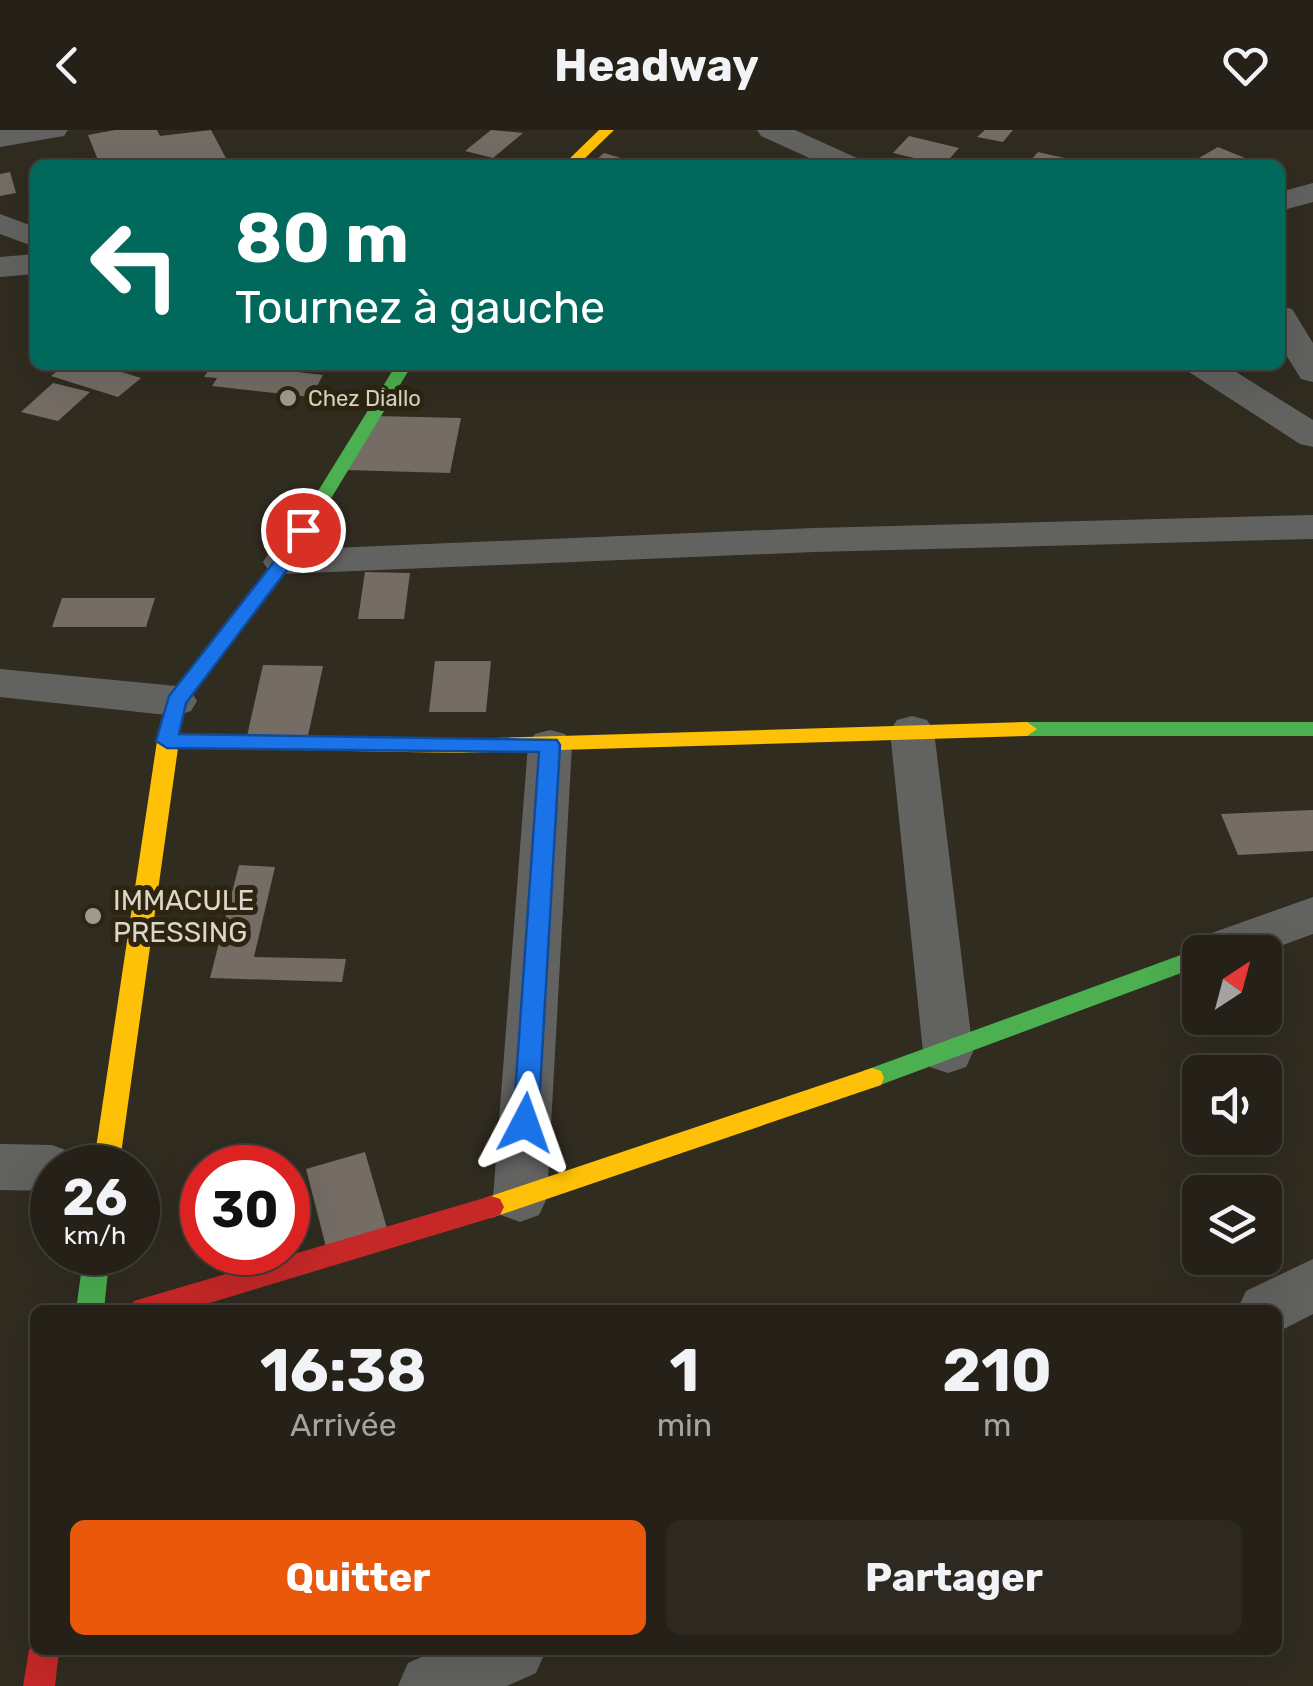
<!DOCTYPE html>
<html lang="fr">
<meta charset="utf-8">
<style>
body{margin:0;font-family:Rubik,sans-serif;background:#2d2921;color:#f1f3f6;height:100vh;display:flex;flex-direction:column;font-size:38px;white-space:nowrap}
*{box-sizing:border-box;margin:0}
p{font-size:32px;color:#a3a3a2}
.icon{flex:none;width:55px;height:55px;fill:none;stroke:currentColor;stroke-width:2;stroke-linecap:round;stroke-linejoin:round}
.map{position:relative;flex:1;overflow:hidden}
.side{position:absolute;left:30px;top:1175px;width:1252px;height:350px;display:flex;flex-direction:column;background:#252118;border-radius:15px;box-shadow:0 10px 40px #0002,0 0 0 2px #423e37}
.side>*{flex:none}
.top-card{position:absolute;left:30px;top:30px;width:1255px;height:210px;border-radius:15px;box-shadow:0 10px 40px #0002,0 0 0 2px #423e37;background:#00695c;color:#fff;overflow:hidden}
.needle{width:65px;rotate:36deg}
.fabs{position:absolute;left:1182px;top:805px;display:grid;gap:20px}
.fabs a{display:grid;place-items:center;width:100px;height:100px;border-radius:15px;background:#252118;box-shadow:0 10px 40px #0002,0 0 0 2px #423e37;font-size:50px}
.speed{position:absolute;left:30px;top:1015px;display:flex;gap:20px;font-size:50px;font-weight:700;text-align:center}
.speed>*{display:grid;place-content:center;width:130px;height:130px;border-radius:50%;background:#252118;box-shadow:0 10px 40px #0002,0 0 0 2px #423e37;line-height:1}
.speed small{font-size:25px;font-weight:400}
.speed .limit{border:15px solid #d22;background:#fff;color:#111}
.pin{position:absolute;display:grid;place-items:center;width:85px;height:85px;color:#fff;margin:-42px;border:5px solid #fff;border-radius:50%;box-shadow:0 2px 10px #0007}
.me{position:absolute;width:110px;margin:-55px;rotate:4deg;stroke-linejoin:round;filter:drop-shadow(0 0 8px #0008)}
.turn{display:flex;align-items:center;gap:35px;height:210px;padding:0 40px;font-size:45px}
.turn .icon{width:130px;height:130px;stroke-width:2.5}
.turn b{display:block;font-size:70px;line-height:85px}
.eta{display:flex;justify-content:space-evenly;align-items:center;height:170px;text-align:center}
.eta b{font-size:60px;font-weight:700;line-height:70px}
.action{display:flex;gap:20px;margin-top:auto;padding:20px 40px}
.action a{flex:1;height:115px;border-radius:15px;background:#ea580c;color:#fff;font-size:40px;font-weight:700;line-height:115px;text-align:center}
.action a+a{background:#2d2921;color:#f1f3f6}
header{display:flex;justify-content:space-between;align-items:center;height:130px;padding:0 40px;background:#252118;font-size:45px;font-weight:700}
.map>svg:first-child{display:block}
.building{fill:#746c65}
.lines{fill:none;stroke-linecap:round;stroke-linejoin:round}
.street{fill:#626361;fill-rule:evenodd}
.fast{fill:#4caf50;fill-rule:evenodd}
.slow{fill:#ffc107;fill-rule:evenodd}
.jam{fill:#c62828;fill-rule:evenodd}
.route{fill:#1a73e8;stroke:#114b97;stroke-width:2.5}
.poi-dot{fill:#a09a8e;stroke:#2d2510;stroke-width:4}
.labels{text-anchor:middle;dominant-baseline:central;stroke-width:10;stroke-linejoin:round;paint-order:stroke}
.far-poi-label{font-size:22px;fill:#dbd6c9;stroke:#2d2510;text-anchor:start}
.poi-label{font-size:28px;fill:#dbd6c9;stroke:#2d2510;text-anchor:start}
</style>
<header><svg class="icon" aria-label="back" viewBox="0 0 24 24"><path d="M15 5l-7 7 7 7"/></svg>Headway<svg class="icon" aria-label="heart" viewBox="0 0 24 24"><path d="M12 20l-8-8c-3-5 5-10 8-4 3-6 11-1 8 4z"/></svg></header>
<div class="map">
<svg width="1313" height="1556" viewBox="0 0 1313 1556">
<rect width="100%" height="100%" fill="#312c20"/>
<g class="building">
<path d="M115,0H157L160,6L211,0L228,32L100,35L88,5Z"/>
<path d="M491,0L523,3L493,28L465,21Z"/>
<path d="M985,0H1013L1003,12L977,7Z"/>
<path d="M909,6L959,18L944,35L893,23Z"/>
<path d="M1218,17L1262,35H1216L1199,28Z"/>
<path d="M1038,22L1082,32L1080,35H1047L1030,31Z"/>
<path d="M604,23L631,31L626,35H590Z"/>
<path d="M10,42L16,63L0,66V44Z"/>
<path d="M65,235H99L141,248L118,267L51,246Z"/>
<path d="M212,235H237L323,245L311,267L212,256L217,248L204,247Z"/>
<path d="M53,253L90,262L58,291L21,282Z"/>
<path d="M375,286L461,288L450,343L346,340Z"/>
<path d="M365,442L410,443L404,489H358Z"/>
<path d="M62,468H155L146,497H52Z"/>
<path d="M435,531H491L486,582H429Z"/>
<path d="M263,535L323,536L308,606H247Z"/>
<path d="M1313,680V721L1238,725L1221,684Z"/>
<path d="M239,735L275,737L254,827L346,829L342,852L210,848Z"/>
<path d="M365,1022L388,1102L327,1121L306,1039Z"/>
</g>
<g class="lines">
<g class="street">
<path d="M0,0H68L64,6L0,17Z"/>
<path d="M757,0H795L859,29L864,35H825L761,6Z"/>
<path d="M1313,53V72L1280,81V62Z"/>
<path d="M0,84L35,97V117L0,104Z"/>
<path d="M35,124V144L0,147V127Z"/>
<path d="M1280,176L1292,179L1313,213V252L1301,249L1280,215Z"/>
<path d="M1184,235H1225L1313,290V317L1300,314L1189,242Z"/>
<path d="M1313,385V409L814,422L283,444L269,441L263,432L269,423L283,420L814,398Z"/>
<path d="M0,539L176,556L191,561L197,571L191,581L176,586L0,567Z"/>
<path d="M912,586L927,590L934,601L973,922L966,937L948,943L930,937L923,922L890,601L897,590Z"/>
<path d="M550,600L565,604L572,615L547,1068L539,1085L520,1092L501,1085L493,1068L528,615L535,604Z"/>
<path d="M1313,767V804L1264,822H1200V837L1188,822L1195,809Z"/>
<path d="M0,1014L52,1015L71,1022L79,1038H52V1061L0,1060Z"/>
<path d="M1313,1129V1184L1278,1202V1180H1237L1246,1161Z"/>
<path d="M437,1520H546L536,1543L507,1556H398L408,1533Z"/>
</g>
<g class="fast">
<path d="M396,235H412L290,436L186,572L177,604H163L160,599L169,566L276,429Z"/>
<path d="M1027,592H1313V606H1027L1017,599Z"/>
<path d="M1200,818L1209,822H1200V836L872,958L863,955L860,948L863,941Z"/>
<path d="M84,1122H110L104,1180H76Z"/>
</g>
<g class="slow">
<path d="M599,0H614L578,35H563Z"/>
<path d="M170,592L177,594L180,604L460,609L1027,592L1037,599L1027,606L460,623L178,618L119,1038H93L157,611L163,594Z"/>
<path d="M872,938L881,941L884,948L881,955L491,1088L482,1085L478,1077L482,1069L491,1066Z"/>
</g>
<g class="jam">
<path d="M491,1066L500,1069L504,1077L500,1085L491,1088L186,1180H130L134,1171L144,1168Z"/>
<path d="M35,1508V1520H59L55,1556H23L29,1520Z"/>
</g>
</g>
<path class="route" d="M303,394L312,400L290,436L186,573L179,604L557,610L560,615L538,993L534,1000L525,1003L516,1000L513,993L539,622L167,618L156,611L169,566L276,429L296,395Z"/>
<g class="poi-dot">
<circle cx="288" cy="268" r="10"/>
<circle cx="93" cy="786" r="10"/>
</g>
<g class="labels">
<g class="far-poi-label">
<text x="308" y="268">Chez Diallo</text>
</g>
<g class="poi-label">
<text x="113" y="770">IMMACULE<tspan x="113" dy="32">PRESSING</tspan></text>
</g>
</g>
</svg>
<div class="fabs">
<a><svg class="needle" viewBox="-14 -14 28 28"><path d="M0-13l5 13h-10z" fill="#e53935"/><path d="M0 13l5-13h-10z" fill="#a3a3a2"/></svg></a>
<a><svg class="icon" aria-label="sound" viewBox="0 0 24 24"><path d="M4 9h4l5-4v14l-5-4H4zM17 9q2 3 0 6"/></svg></a>
<a><svg class="icon" aria-label="layers" viewBox="0 0 24 24"><path d="M12 4l9 5-9 5-9-5zM3 14l9 5 9-5"/></svg></a>
</div>
<div class="speed"><div>26<small>km/h</small></div><div class="limit">30</div></div>
<div class="pin" style="left:303px;top:400px;background:#d93025"><svg class="icon" aria-label="arrive" viewBox="0 0 24 24"><path d="M6 21V4h12l-3 4 3 4H6"/></svg></div>
<svg class="me" style="left:525px;top:993px" viewBox="-20 -20 40 40"><path d="M0-17L14 15 0 8-14 15z" fill="#1a73e8" stroke="#fff" stroke-width="4"/></svg>
<div class="top-card">
<div class="turn"><svg class="icon" aria-label="left" viewBox="0 0 24 24"><path d="M17 20v-9H6M10 6l-5 5 5 5"/></svg><div><b>80 m</b>Tournez à gauche</div></div>
</div>
<section class="side">
<div class="eta">
<div><b>16:38</b><p>Arrivée</p></div>
<div><b>1</b><p>min</p></div>
<div><b>210</b><p>m</p></div>
</div>
<div class="action"><a>Quitter</a><a>Partager</a></div>
</section>
</div>
